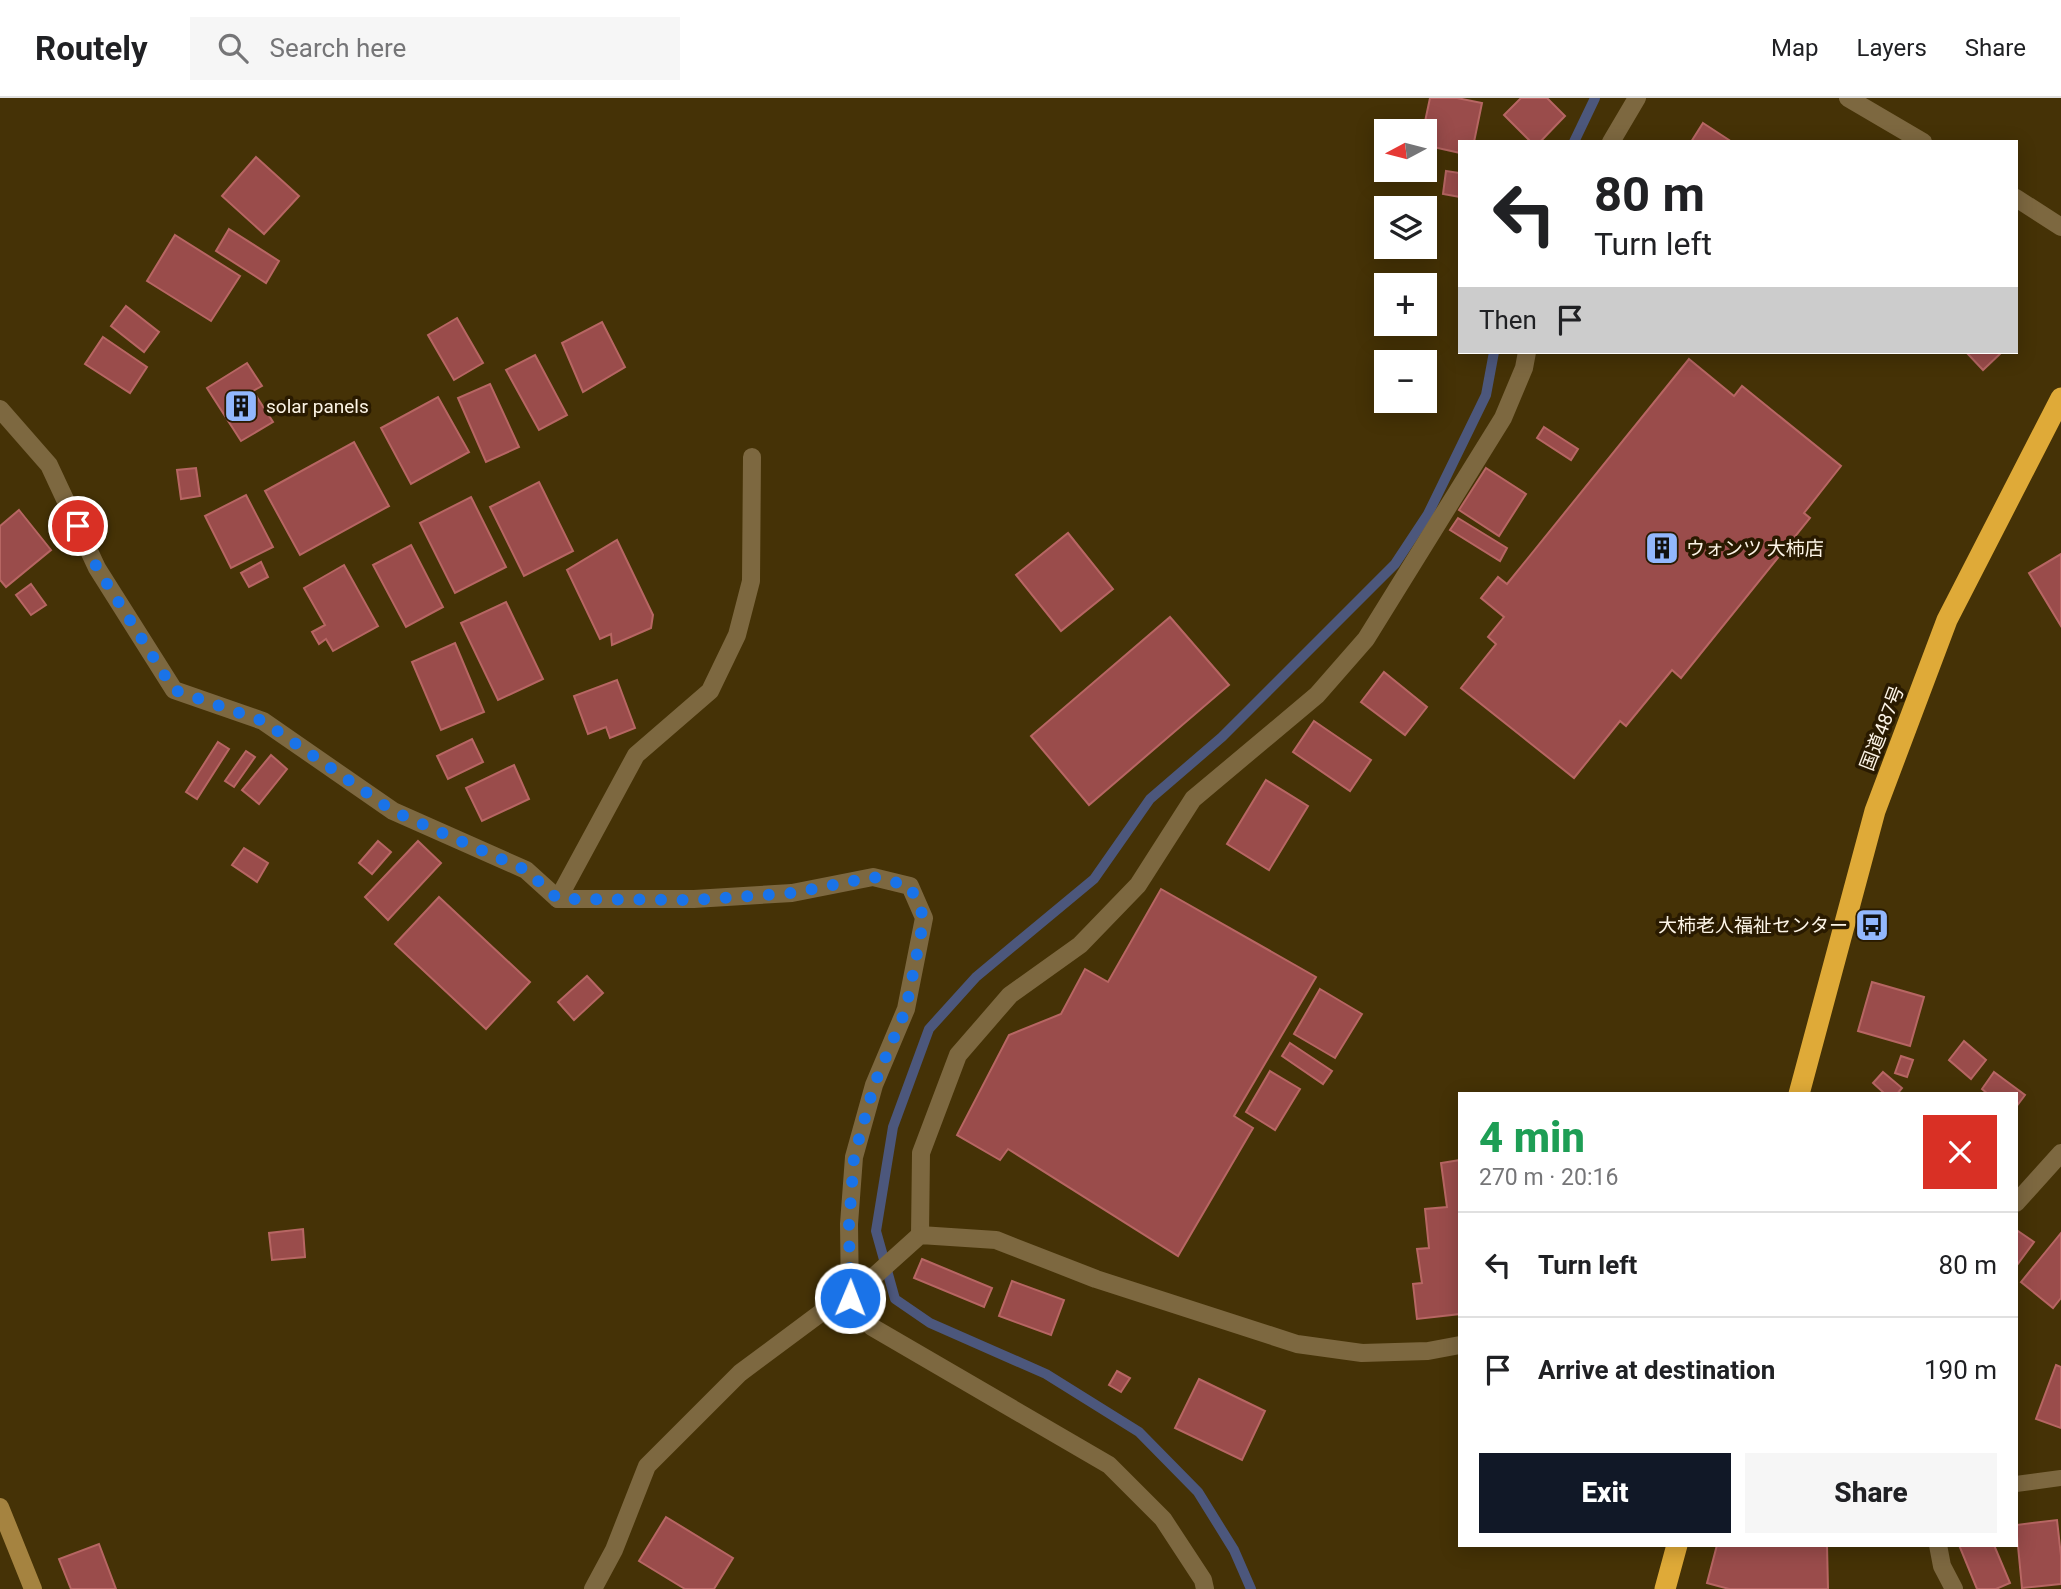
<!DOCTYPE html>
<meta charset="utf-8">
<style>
body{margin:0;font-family:Roboto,"Noto Sans JP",sans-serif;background:#f6f6f6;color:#202124;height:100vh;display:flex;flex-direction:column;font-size:26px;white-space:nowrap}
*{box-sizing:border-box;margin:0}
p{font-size:23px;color:#757577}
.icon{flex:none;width:38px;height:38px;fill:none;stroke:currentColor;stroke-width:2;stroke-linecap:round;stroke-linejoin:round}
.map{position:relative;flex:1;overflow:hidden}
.drawer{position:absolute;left:1458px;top:994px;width:560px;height:455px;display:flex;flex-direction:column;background:#fff;border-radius:0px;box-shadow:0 4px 18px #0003}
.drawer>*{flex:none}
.hud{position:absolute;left:1458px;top:42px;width:560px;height:214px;border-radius:0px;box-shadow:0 4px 18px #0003;background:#fff;color:#202124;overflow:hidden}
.needle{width:46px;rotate:263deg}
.buttons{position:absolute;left:1374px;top:21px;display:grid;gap:14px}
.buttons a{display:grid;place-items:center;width:63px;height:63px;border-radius:0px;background:#fff;box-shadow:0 4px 18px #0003;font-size:35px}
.pin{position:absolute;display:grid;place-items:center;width:60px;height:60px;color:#fff;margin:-30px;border:4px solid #fff;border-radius:50%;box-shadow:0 2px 7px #0007}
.me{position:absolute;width:77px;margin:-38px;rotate:1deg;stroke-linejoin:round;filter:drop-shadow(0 0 5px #0008)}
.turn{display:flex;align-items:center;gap:24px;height:147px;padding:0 21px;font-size:32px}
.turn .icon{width:91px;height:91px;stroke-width:2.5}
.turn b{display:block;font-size:49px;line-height:60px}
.then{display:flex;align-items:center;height:66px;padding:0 21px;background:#0003;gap:14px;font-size:26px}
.round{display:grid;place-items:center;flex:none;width:74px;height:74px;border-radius:0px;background:#f6f6f6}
.headline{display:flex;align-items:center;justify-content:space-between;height:119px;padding:0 21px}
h1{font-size:42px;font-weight:800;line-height:52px;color:#1e9e55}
.button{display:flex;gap:14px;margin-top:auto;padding:14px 21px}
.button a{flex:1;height:80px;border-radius:0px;background:#111827;color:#fff;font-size:28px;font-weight:800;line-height:80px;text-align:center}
.button a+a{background:#f6f6f6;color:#202124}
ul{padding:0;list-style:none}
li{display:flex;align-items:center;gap:21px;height:105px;padding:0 21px;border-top:2px solid #e0e0e0}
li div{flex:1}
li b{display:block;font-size:26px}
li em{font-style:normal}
header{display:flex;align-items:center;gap:42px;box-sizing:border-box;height:98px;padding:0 35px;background:#fff;border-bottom:2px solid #e0e0e0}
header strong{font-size:33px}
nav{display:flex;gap:38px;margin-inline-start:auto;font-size:24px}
.search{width:490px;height:63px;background:#f6f6f6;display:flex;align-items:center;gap:18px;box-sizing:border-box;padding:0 24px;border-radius:0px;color:#757577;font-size:26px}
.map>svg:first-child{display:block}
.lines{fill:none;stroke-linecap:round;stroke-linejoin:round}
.stream{stroke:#4c577c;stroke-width:10}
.building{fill:#9a4c4b;stroke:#b76663;stroke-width:2}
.lane{stroke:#7d6840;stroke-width:16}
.street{stroke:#7d6840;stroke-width:18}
.secondary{stroke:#a58340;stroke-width:18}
.highway{stroke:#dfaa38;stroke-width:21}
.route{stroke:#1a73e8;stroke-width:12;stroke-dasharray:0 21.6}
.labels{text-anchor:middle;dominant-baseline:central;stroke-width:7;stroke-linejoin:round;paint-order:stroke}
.poi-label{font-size:19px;fill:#fcf4e6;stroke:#291a00;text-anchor:start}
.street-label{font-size:19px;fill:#fcf4e6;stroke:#291a00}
</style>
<header>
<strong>Routely</strong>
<div class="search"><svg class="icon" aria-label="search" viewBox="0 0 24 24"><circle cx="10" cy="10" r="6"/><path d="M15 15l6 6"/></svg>Search here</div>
<nav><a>Map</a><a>Layers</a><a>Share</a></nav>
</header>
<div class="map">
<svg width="2061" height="1491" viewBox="0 0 2061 1491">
<rect width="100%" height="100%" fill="#453206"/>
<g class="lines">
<g class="stream">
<path d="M1574,44L1595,0"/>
<path d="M1251,1491L1234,1452L1198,1394L1139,1334L1046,1276L930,1225L895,1201L876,1133L893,1029L929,931L976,879L1094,781L1150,701L1222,639L1395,466L1428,416L1486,297L1494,254"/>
</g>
</g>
<g class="building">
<path d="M1430,0H1457L1482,5L1474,44H1460V55L1424,47V33H1423Z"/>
<path d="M1521,0H1547L1565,18L1540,44H1531L1504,17Z"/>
<path d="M1703,25L1732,44H1691Z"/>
<path d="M256,59L299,98L264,136L222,98Z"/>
<path d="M1446,73L1460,75V99L1443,96Z"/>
<path d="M229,131L279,163L266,185L216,153Z"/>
<path d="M175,137L240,178L211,223L147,183Z"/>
<path d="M126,208L159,234L144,254L111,228Z"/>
<path d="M457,220L483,265L454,282L428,237Z"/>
<path d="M602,224L625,269L583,294L562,245Z"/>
<path d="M103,239L147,269L130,295L85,266Z"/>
<path d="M1966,254H2002L1983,272Z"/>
<path d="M535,257L567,317L539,332L506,272Z"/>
<path d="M1689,261L1734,298L1742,288L1841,368L1804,415L1810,420L1681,580L1672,572L1626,628L1620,623L1574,680L1461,590L1496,546L1488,539L1504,519L1481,500L1498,479L1507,486Z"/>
<path d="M247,265L262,288L253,293L273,324L241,343L207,290Z"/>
<path d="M490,286L519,349L486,364L458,300Z"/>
<path d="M438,299L469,354L411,386L381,330Z"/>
<path d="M1544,329L1578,351L1571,362L1537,340Z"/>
<path d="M354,344L389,408L300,457L265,393Z"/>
<path d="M196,370L200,398L181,401L177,372Z"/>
<path d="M1486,370L1526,396L1499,438L1459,412Z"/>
<path d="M539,384L573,453L524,478L490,409Z"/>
<path d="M246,397L273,449L231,470L205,418Z"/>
<path d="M471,399L506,469L455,495L420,425Z"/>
<path d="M19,412L51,452L6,489L0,482V428Z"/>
<path d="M1458,420L1507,450L1500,463L1450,432Z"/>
<path d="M1068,435L1113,491L1061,533L1016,477Z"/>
<path d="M617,442L653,517L651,530L612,547L611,536L600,541L567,472Z"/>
<path d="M411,447L443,509L406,529L373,467Z"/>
<path d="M2061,456V528L2029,475Z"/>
<path d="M261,464L268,479L249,489L241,475Z"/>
<path d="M344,467L378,528L333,553L326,541L319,546L312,534L325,527L304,490Z"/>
<path d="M31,486L46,507L31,517L16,497Z"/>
<path d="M506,504L543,581L498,602L461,525Z"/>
<path d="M1170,519L1229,587L1089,707L1031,638Z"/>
<path d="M455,545L484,614L441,632L412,564Z"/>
<path d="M1384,574L1427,609L1405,637L1361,604Z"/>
<path d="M617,582L635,630L610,640L606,629L588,636L574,598Z"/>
<path d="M1314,623L1371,662L1350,693L1293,654Z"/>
<path d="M472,641L483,664L448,681L437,658Z"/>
<path d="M218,644L229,651L197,701L186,694Z"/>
<path d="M246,653L255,659L234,689L225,683Z"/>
<path d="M271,657L287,671L259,706L242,692Z"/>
<path d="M514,667L529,701L482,723L466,690Z"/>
<path d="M1266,682L1308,708L1269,772L1227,746Z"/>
<path d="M378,743L391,754L372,776L359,765Z"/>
<path d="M418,743L441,765L388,822L365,799Z"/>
<path d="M244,750L268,765L257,784L232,767Z"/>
<path d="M1161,791L1316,879L1234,1018L1253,1030L1178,1158L1008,1051L1000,1062L957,1037L1009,937L1061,916L1085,871L1108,884Z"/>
<path d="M439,799L530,884L486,931L395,846Z"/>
<path d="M587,878L603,895L574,922L558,904Z"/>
<path d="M1872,884L1924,899L1910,948L1858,933Z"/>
<path d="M1320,891L1362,916L1335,960L1294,936Z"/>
<path d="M1964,943L1986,962L1971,981L1949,962Z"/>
<path d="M1290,945L1332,973L1323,986L1282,958Z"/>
<path d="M1901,958L1913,962L1907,979L1895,975Z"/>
<path d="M1270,973L1300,991L1275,1032L1246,1014Z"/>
<path d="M1883,974L1902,990L1897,996H1885L1873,985Z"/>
<path d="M1994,974L2025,997L2016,1009V996H1988L1982,991Z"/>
<path d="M1460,1062V1216L1417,1221L1413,1186L1422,1185L1417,1151L1429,1150L1425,1111L1447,1109L1441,1065Z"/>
<path d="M303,1131L305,1159L272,1162L269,1135Z"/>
<path d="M2018,1133L2034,1144L2017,1167L2016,1136Z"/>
<path d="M2061,1135V1200L2053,1210L2021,1184Z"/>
<path d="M922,1161L992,1190L984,1209L914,1180Z"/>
<path d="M1012,1183L1064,1202L1051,1237L999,1218Z"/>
<path d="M2056,1267L2061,1269V1330L2036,1321Z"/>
<path d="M1117,1273L1130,1280L1121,1294L1109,1287Z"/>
<path d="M1199,1281L1265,1313L1242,1362L1175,1330Z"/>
<path d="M666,1419L733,1460L714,1491H685L639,1463Z"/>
<path d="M2057,1422L2061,1458V1486L2022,1490L2016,1427Z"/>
<path d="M99,1446L116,1491H71L59,1461Z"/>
<path d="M1717,1447H1827L1828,1491H1729L1707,1485Z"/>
<path d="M1959,1447H1994L2010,1485L1996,1491H1977Z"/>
</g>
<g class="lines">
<path class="lane" d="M2016,1386L2061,1380"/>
<g class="street">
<path d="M1848,0L1923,44"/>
<path d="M1611,44L1637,0"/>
<path d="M2016,100L2061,129"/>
<path d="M0,311L49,367L97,470L174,592L263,623L393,713L526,772L558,801H694L792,795L873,779L910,788L924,820L906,911L874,987L854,1059L849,1126L850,1200L872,1229L1109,1367L1163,1421L1203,1482L1205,1491"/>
<path d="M558,801L636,657L710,593L737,537L751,483L752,359"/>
<path d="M2016,1105L2061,1055"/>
<path d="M920,1137L921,1055L958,957L1010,897L1080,847L1138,787L1193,701L1317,597L1366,541L1503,320L1524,270L1527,254"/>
<path d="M1938,1447L1942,1468L1954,1491"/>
<path d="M593,1491L614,1452L647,1368L740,1275L830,1208L850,1200L920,1137L996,1142L1096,1181L1297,1246L1362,1255L1428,1253L1460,1247"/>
</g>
<path class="secondary" d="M0,1409L33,1491"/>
<g class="highway">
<path d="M1799,996L1875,713L1947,522L2061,300"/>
<path d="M1665,1491L1677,1447"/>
</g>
</g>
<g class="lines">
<path class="route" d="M78,428L97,470L174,592L263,623L393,713L526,772L558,801L694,802L792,795L873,779L910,788L924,820L906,911L874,987L854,1059L849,1126L850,1200"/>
</g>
<defs>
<g id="building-square" transform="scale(1.75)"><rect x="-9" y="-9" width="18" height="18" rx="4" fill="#92b7fd" stroke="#291a00"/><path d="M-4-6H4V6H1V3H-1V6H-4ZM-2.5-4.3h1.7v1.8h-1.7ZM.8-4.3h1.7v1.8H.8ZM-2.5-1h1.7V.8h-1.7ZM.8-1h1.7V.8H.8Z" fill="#111"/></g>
<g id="bus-square" transform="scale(1.75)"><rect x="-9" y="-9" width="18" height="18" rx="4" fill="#92b7fd" stroke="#291a00"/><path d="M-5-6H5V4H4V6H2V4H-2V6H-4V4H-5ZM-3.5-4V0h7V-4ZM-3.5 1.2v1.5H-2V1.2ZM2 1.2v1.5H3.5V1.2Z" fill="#111"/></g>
</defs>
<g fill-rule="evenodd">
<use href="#building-square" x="241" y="308"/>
<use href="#building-square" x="1662" y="450"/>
<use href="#bus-square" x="1872" y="827"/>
</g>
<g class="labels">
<g class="poi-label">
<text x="266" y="308">solar panels</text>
<text x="1686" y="450">ウォンツ 大柿店</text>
<text x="1848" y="827" text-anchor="end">大柿老人福祉センター</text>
</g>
<g class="street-label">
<text transform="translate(1882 630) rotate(-69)">国道487号</text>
</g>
</g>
</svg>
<div class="buttons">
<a><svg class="needle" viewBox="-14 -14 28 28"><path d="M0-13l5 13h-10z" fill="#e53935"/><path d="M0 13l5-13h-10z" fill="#757577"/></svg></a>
<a><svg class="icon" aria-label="layers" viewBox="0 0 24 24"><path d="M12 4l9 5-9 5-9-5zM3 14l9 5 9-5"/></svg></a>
<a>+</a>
<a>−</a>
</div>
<div class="pin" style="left:78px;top:428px;background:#d93025"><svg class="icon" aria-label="arrive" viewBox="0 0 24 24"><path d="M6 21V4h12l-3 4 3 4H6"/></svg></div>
<svg class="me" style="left:850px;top:1200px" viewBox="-20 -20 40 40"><circle r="17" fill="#1a73e8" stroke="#fff" stroke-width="3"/><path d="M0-11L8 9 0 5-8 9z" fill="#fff"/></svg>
<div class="hud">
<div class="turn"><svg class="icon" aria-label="left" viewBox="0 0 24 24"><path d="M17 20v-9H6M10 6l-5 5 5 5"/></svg><div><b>80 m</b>Turn left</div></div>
<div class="then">Then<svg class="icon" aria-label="arrive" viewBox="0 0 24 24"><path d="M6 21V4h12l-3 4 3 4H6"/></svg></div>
</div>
<section class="drawer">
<div class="headline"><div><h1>4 min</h1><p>270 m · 20:16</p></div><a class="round" style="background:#d93025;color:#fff"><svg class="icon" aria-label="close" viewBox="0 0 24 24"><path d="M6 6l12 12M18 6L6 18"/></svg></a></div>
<ul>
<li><svg class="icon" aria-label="left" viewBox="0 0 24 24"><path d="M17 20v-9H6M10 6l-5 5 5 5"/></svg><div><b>Turn left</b></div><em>80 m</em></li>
<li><svg class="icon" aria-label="arrive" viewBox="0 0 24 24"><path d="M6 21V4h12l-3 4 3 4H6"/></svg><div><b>Arrive at destination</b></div><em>190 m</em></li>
</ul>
<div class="button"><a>Exit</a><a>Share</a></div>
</section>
</div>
